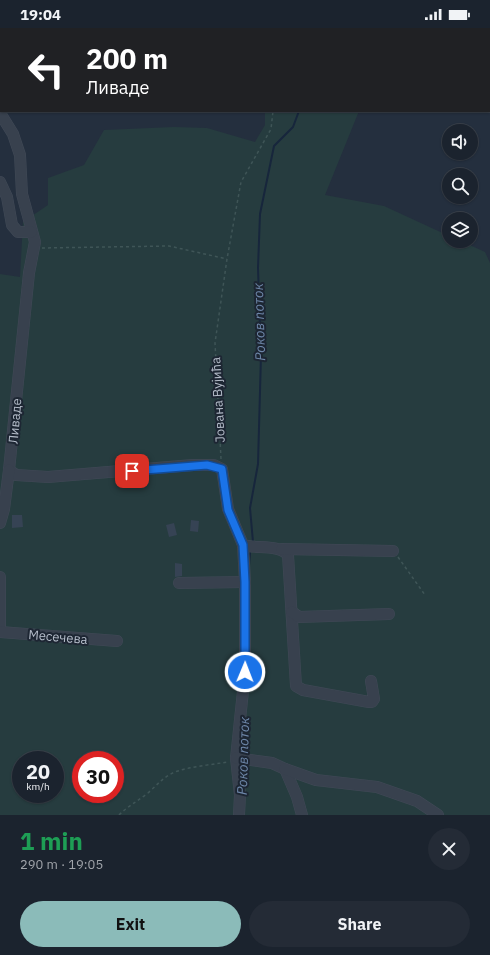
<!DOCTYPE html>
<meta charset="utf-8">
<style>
body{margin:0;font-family:"IBM Plex Sans",sans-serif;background:#242b36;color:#f1f3f6;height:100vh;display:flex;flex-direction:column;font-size:15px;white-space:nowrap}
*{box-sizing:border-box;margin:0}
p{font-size:13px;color:#a0a4aa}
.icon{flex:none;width:22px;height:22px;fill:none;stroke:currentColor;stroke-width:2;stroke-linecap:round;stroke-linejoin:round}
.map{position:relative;height:787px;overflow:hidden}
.side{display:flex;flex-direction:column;background:#1b232e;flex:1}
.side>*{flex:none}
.banner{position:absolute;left:0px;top:0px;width:490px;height:84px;box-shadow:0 1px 3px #0004,0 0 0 1px #39404a;background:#202124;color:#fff;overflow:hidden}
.tools{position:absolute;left:442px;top:96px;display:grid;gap:8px}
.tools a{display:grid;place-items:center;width:36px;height:36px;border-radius:50%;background:#1b232e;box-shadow:0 1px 3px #0004,0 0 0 1px #39404a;font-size:20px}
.speed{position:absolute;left:12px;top:723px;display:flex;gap:8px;font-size:20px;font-weight:700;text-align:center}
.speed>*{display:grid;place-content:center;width:52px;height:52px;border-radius:50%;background:#1b232e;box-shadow:0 1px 3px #0004,0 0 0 1px #39404a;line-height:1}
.speed small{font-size:10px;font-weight:400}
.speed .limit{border:6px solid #d22;background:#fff;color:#111}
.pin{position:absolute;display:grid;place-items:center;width:34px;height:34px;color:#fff;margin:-17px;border-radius:8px;box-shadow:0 2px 6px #0006}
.me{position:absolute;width:44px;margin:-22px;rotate:1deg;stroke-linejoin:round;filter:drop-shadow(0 0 3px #0008)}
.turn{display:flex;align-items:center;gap:14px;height:84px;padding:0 20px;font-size:18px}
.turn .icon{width:52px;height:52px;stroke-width:2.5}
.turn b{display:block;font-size:28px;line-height:34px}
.round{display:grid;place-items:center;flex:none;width:42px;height:42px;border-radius:21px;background:#242b36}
.summary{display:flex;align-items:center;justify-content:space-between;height:68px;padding:0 20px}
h1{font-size:24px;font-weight:700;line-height:30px;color:#1e9e55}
.button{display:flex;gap:8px;margin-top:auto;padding:8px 20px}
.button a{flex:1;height:46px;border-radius:24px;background:#8bbbb9;color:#111;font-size:16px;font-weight:700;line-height:46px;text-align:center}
.button a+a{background:#242b36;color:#f1f3f6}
.status{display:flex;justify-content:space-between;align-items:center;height:28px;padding:0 20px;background:#1b232e;direction:ltr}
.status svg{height:11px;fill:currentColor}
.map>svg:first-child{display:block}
.green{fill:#263c3f;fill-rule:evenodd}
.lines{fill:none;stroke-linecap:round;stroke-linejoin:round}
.stream{stroke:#17263c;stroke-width:2}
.building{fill:#364354}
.minor-casing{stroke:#414a57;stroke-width:12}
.path{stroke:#3f5557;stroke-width:1.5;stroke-dasharray:3 3;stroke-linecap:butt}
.minor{stroke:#38414e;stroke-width:11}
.route-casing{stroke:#114b97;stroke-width:10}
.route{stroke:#1a73e8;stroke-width:7}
.labels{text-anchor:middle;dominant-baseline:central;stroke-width:4;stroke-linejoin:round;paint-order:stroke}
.street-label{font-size:13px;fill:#b4bcc9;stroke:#1d2633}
.water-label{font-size:14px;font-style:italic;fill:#6d86a8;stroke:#1d2633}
</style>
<div class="status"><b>19:04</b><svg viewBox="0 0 49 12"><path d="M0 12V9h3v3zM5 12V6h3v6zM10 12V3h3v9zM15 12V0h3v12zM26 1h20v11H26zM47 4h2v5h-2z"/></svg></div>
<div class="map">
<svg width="490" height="787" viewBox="0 0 490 787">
<rect width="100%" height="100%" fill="#242f3e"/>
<path class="green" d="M265,83H359L325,167L384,178L449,208V213H461L485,224L490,235V787H0V246L20,249L23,194L48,177V150L84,137L104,102L174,99L207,100L255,114L265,97ZM21,732H55V766H21ZM81,732H115V766H81Z"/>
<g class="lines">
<g class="stream">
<path d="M324,1V0"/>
<path d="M253,514L250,480L258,436L261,327L258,240L260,186L274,118L293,99L299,83"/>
<path d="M249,537L250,525"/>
<path d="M248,664L250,641"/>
</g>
</g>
<g class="building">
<path d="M12,487H22L23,499L12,500Z"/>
<path d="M191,492L199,493L198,504L190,503Z"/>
<path d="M174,495L177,507L169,509L166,497Z"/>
<path d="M175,535L182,536V548L175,549Z"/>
</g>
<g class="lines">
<g class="minor-casing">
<g id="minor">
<path d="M0,11L1,13"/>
<path d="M0,36L1,34"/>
<path d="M0,85L13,106L20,127L22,166L35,214L29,245L9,442L16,447L48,449L193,437H214L222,441L228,481L243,517L245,554V644L236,730L240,767L239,787"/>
<path d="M0,154L7,169L12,197L18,204H31"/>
<path d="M0,495L4,481L9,442"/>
<path d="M243,517C256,521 279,516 288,527L296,658L303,662L369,674H372L374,671L371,653"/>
<path d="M282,521L393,523"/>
<path d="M0,549V598"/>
<path d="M179,555L245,554"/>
<path d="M292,584L299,589L389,586"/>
<path d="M0,604L117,613"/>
<path d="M236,730L272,735L285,741L297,769L302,787"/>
<path d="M285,741L316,752L377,759L417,773L438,787"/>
</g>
</g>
<g class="path">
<path d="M17,1L18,0"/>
<path d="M250,1V0"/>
<path d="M42,220L169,218L227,231"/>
<path d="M221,431L215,315L227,231L241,154L271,101L273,83"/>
<path d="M398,529L425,567"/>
<path d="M119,787C128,778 138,773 148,765C158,756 165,747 178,743C193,738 211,737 227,734"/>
</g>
<use href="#minor" class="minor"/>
</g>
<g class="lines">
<g class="route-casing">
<path id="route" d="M132,443L207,437L222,441L228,482L243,517L245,554V644"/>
</g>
<use href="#route" class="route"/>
</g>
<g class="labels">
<g class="street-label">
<text transform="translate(218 372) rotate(-93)">Јована Вујића</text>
<text transform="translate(15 393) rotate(-85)">Ливаде</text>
<text transform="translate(58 609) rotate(5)">Месечева</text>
</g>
<g class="water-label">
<text transform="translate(259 294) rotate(-92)">Роков поток</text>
<text transform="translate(243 728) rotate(-88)">Роков поток</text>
</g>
</g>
</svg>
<div class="tools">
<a><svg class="icon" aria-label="sound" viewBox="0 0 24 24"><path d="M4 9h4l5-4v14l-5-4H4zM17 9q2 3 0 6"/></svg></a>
<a><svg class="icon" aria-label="search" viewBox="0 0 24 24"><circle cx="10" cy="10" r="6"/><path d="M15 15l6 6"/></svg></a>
<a><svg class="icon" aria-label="layers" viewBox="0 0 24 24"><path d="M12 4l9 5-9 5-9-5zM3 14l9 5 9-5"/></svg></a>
</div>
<div class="speed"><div>20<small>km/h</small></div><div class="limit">30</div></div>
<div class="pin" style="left:132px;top:443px;background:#d93025"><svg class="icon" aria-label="arrive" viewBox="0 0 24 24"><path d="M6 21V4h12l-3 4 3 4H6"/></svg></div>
<svg class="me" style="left:245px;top:644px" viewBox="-20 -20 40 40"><circle r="17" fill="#1a73e8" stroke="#fff" stroke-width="3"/><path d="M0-11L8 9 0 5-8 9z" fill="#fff"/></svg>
<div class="banner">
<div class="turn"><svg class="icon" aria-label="left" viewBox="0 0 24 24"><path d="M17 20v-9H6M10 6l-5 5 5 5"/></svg><div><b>200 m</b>Ливаде</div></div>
</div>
</div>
<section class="side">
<div class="summary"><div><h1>1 min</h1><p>290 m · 19:05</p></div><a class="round"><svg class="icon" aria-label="close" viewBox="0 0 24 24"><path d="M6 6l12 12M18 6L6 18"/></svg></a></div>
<div class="button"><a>Exit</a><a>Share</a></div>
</section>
